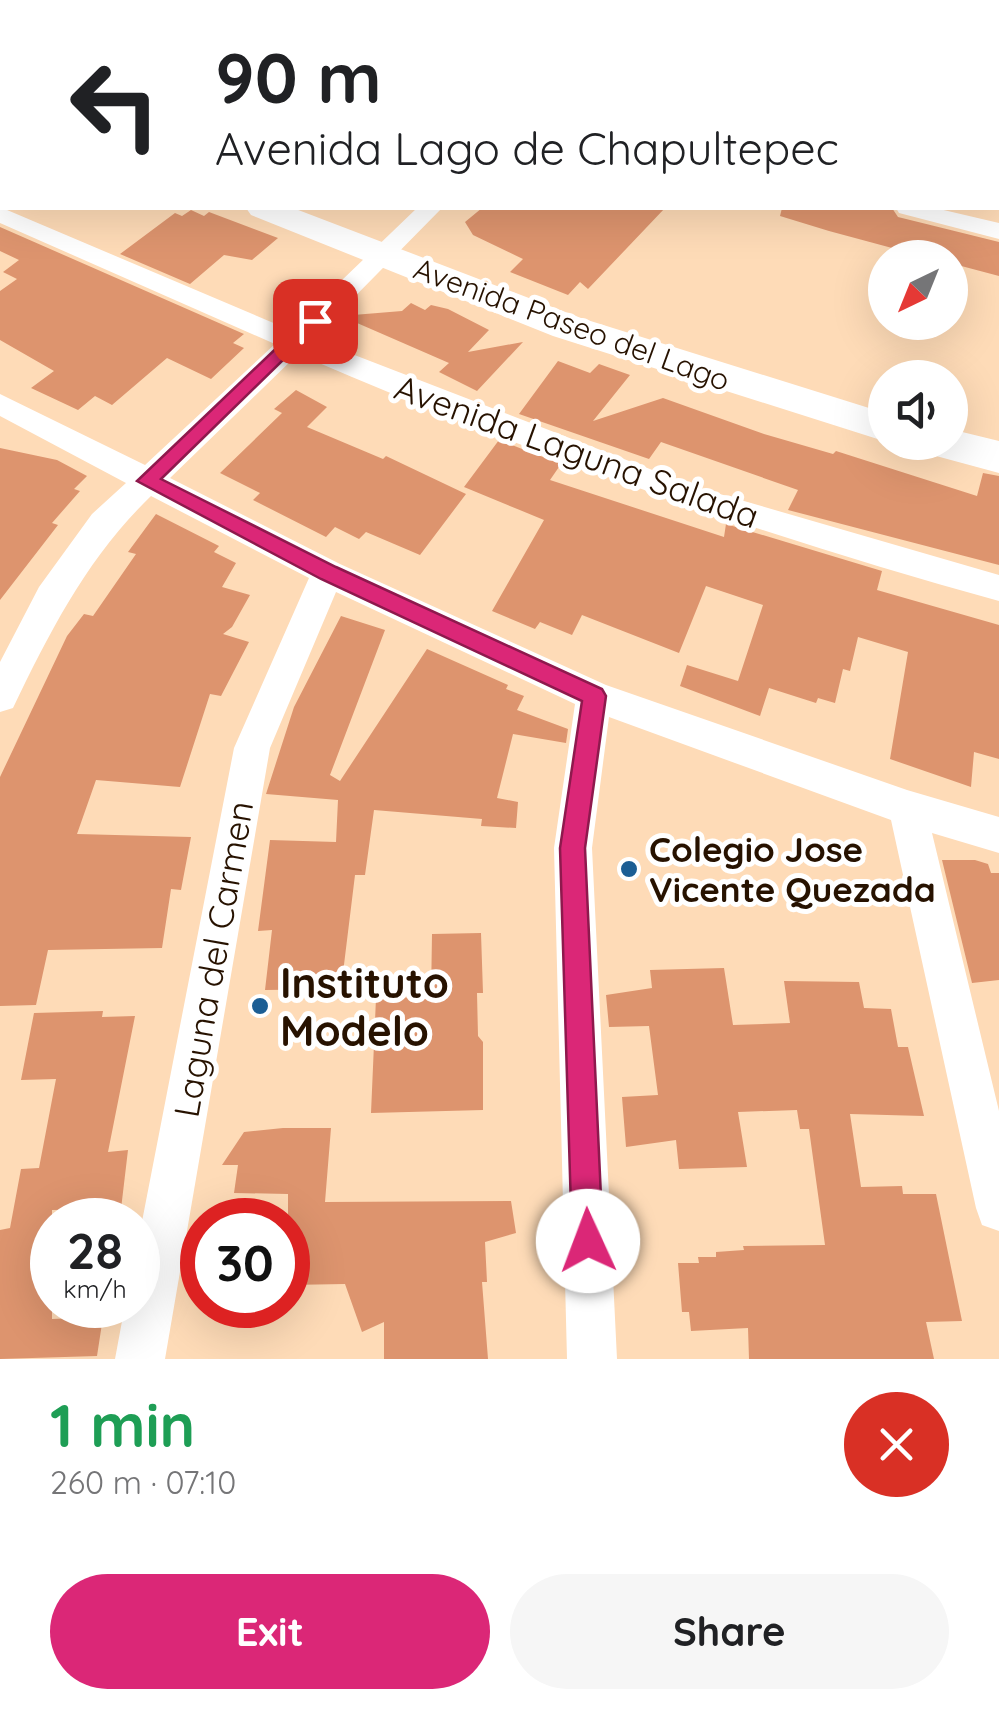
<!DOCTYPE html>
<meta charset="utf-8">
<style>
body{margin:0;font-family:Quicksand,sans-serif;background:#f6f6f6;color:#202124;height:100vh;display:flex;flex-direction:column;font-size:38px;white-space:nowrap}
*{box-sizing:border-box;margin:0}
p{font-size:32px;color:#757577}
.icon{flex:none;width:55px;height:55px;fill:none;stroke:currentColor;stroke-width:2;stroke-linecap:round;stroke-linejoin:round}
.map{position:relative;height:1359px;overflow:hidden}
.details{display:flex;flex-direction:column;background:#fff;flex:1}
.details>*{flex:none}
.banner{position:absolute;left:0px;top:0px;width:1000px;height:210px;box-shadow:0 10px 40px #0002;background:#fff;color:#202124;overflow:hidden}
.needle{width:65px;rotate:223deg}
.controls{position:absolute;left:868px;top:240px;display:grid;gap:20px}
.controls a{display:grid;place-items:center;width:100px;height:100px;border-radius:50%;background:#fff;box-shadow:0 10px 40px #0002;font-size:50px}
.speed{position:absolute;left:30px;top:1198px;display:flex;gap:20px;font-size:50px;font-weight:700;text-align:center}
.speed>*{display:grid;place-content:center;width:130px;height:130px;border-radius:50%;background:#fff;box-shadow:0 10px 40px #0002;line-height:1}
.speed small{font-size:25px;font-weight:400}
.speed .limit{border:15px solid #d22;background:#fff;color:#111}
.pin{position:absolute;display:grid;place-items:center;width:85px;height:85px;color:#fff;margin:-42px;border-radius:20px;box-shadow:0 5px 15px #0006}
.me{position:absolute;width:110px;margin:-55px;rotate:358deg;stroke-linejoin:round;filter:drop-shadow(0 0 8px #0008)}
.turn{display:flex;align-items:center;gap:35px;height:210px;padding:0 50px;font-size:45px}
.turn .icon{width:130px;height:130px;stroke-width:2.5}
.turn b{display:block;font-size:70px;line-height:85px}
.round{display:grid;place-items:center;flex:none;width:105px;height:105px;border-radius:52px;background:#f6f6f6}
.summary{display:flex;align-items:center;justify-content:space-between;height:170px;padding:0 50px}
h1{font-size:60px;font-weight:800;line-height:75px;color:#1e9e55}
.primary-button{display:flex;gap:20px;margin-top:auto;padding:20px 50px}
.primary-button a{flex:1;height:115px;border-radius:60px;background:#db2777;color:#fff;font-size:40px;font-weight:800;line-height:115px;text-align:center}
.primary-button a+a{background:#f6f6f6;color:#202124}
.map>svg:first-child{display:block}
.building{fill:#dd946e}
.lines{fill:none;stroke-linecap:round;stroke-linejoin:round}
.lane{fill:#fff;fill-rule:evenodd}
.street{fill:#fff;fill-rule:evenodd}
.secondary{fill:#fff;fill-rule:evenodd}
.route{fill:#db2777;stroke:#8e194d;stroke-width:2.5}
.poi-dot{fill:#1c5e94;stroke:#fff;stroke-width:4}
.labels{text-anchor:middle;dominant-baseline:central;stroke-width:10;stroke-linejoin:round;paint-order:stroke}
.far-street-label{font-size:30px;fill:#271200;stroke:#fff}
.street-label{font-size:35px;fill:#271200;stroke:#fff}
.poi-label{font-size:35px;font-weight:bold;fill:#271200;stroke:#fff;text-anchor:start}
.near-poi-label{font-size:42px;font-weight:bold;fill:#271200;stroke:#fff;text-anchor:start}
</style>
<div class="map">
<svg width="999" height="1359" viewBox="0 0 999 1359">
<rect width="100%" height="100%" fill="#fedbb7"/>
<g class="building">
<path d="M482,208H665L588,289L580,282L568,295L510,272L523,259L473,235L465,222Z"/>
<path d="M782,208H892L898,217L999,242V276L950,263V258L918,255L829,231L780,216Z"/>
<path d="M191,210L204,216L209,212L278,238L252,260L224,255L190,284L120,254L175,213L182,216Z"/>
<path d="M0,227L244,334L233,343L244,348L211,379L167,358L112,405L95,396L78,410L31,388L54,371L0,340V291L17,279L3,272L19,260L0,251Z"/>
<path d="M411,303L425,310L431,305L448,309L489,330L468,352L523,342L477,391L439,372L449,363L341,316L402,311Z"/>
<path d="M558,361L590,373L599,364L630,375L593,421L663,398L764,434L833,454L836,451L977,496L983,473L999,476V565L788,510L798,490L661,442L649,459L519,414Z"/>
<path d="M296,390L327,407L307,427L383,459L386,456L466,494L420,555L366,532L359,539L335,527L326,537L253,500L260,493L220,473L282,413L274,409Z"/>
<path d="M499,440L561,464L550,480L724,537L726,524L882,571L877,590L999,625V759L974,752L971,787L890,759L908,652L858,637L850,671L843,669L835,703L818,698L816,703L769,688L760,716L680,686L687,665L738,681L763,605L706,586L679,653L582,615L572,635L540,622L535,629L492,611L544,520L464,487Z"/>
<path d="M0,448L57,460L87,476L74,489L80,491L52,523L58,525L0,600Z"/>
<path d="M156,514L219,546L214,552L236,563L222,587L250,595L232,627L223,634L249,642L221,696L210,694L180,787L96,780L77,834L191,837L181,890L171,889L162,948L48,950L36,1005L0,1006V777L67,636L84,614L93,616L136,554L128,552Z"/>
<path d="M341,616L385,630L330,775L340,781L427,649L508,685L506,689L524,696L517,710L568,729L566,743L513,734L497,798L518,802L516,828L481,826L482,819L374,810L365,875H355L341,989L265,990L272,930L258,931L270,840L336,842L338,800L266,794L294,707Z"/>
<path d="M942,860H975L988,864L991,873H999V980L972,983Z"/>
<path d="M481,933L483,993H477L478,1036L483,1042V1110L371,1113L376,998L431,997L432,934Z"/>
<path d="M724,968L733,1025L790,1023L784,981L859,982L864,1008L891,1009L898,1047H908L924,1116L850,1114L861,1187L902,1186L903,1194H936L962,1321L926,1322L934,1359H749L748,1328L691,1331L689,1312H682L678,1263H699L698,1257H716V1252L744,1250L743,1246L825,1245L809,1129H800L797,1110L738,1112L747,1167L679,1169L676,1140L626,1147L622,1097L658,1095L649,1026L609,1027L606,995L652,988L650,970Z"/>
<path d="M103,1011L102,1017L135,1016L108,1152L128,1150L121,1209L52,1210V1319L103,1317L97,1356L0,1359V1230L10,1228L21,1169L39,1168L56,1079L21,1080L34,1013Z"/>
<path d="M283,1128H331L325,1202L511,1201L516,1233L485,1242L487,1282H482L488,1359H384V1322L362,1332L345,1284L288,1285V1194L234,1193L238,1165H222L244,1132Z"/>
</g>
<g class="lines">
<path class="lane" d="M0,46L2,47V53H0Z"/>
<g class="street">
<path d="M200,0H226L228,2H202Z"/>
<path d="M477,0H503L505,2H479Z"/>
<path d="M700,0H725L727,2H702Z"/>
<rect x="998" y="79" width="1" height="12"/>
<rect x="998" y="144" width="1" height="15"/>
<path d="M0,207L290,330L417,208H442L313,339L699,488L999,575V601C759,535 527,453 298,354L170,478L340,564L606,685L907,790L999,817V853L932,833L999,1111V1231L982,1225L976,1208L891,820L609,717L592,848L617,1359H567L554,848L575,704L336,592L270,748L165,1359H115L125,1305H138V1242L234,748L309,578L151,496C88,557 51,629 13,708L0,712V662L39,587L92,514L126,483L0,416V394L145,465L275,344L0,223Z"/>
<path d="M896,208H935L999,223V239L899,213Z"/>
</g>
<g class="secondary">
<rect x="0" y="93" width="2" height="19"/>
<path d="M246,208H293L581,318L885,413L887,442L553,336L251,215Z"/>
<path d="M950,429L999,441V473L925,453L919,442H950Z"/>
</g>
</g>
<path class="route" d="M309,317L323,321L161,479L336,567L602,689L606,696L585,848L603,1241L598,1252L588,1257L577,1252L572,1241L560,848L582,701L321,579L137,481Z"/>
<g class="poi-dot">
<circle cx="629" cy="869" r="10"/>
<circle cx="260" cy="1006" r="10"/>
</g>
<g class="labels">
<g class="far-street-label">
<text transform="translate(572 324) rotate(20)">Avenida Paseo del Lago</text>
</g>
<g class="street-label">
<text transform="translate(577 451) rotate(20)">Avenida Laguna Salada</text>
<text transform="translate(213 959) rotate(-80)">Laguna del Carmen</text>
</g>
<g class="poi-label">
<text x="649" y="849">Colegio Jose<tspan x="649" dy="40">Vicente Quezada</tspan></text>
</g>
<g class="near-poi-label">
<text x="280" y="982">Instituto<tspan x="280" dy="48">Modelo</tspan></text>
</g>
</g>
</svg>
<div class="controls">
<a><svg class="needle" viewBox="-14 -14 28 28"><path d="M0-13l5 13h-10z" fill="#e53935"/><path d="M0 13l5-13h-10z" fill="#757577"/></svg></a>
<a><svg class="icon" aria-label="sound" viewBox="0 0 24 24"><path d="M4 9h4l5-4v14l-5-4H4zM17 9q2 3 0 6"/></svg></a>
</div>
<div class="speed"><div>28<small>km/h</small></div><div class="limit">30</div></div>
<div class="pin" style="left:315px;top:321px;background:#d93025"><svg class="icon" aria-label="arrive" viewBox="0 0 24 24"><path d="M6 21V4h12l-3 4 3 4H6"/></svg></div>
<svg class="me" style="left:588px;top:1241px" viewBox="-20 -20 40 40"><circle r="19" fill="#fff"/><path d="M0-13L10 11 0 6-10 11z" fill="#db2777"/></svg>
<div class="banner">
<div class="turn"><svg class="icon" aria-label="left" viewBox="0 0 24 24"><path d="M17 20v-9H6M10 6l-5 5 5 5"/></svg><div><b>90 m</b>Avenida Lago de Chapultepec</div></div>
</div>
</div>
<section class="details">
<div class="summary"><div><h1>1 min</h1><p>260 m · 07:10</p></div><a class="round" style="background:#d93025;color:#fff"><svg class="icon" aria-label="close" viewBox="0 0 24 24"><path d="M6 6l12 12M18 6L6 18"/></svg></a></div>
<div class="primary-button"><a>Exit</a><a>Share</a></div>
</section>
